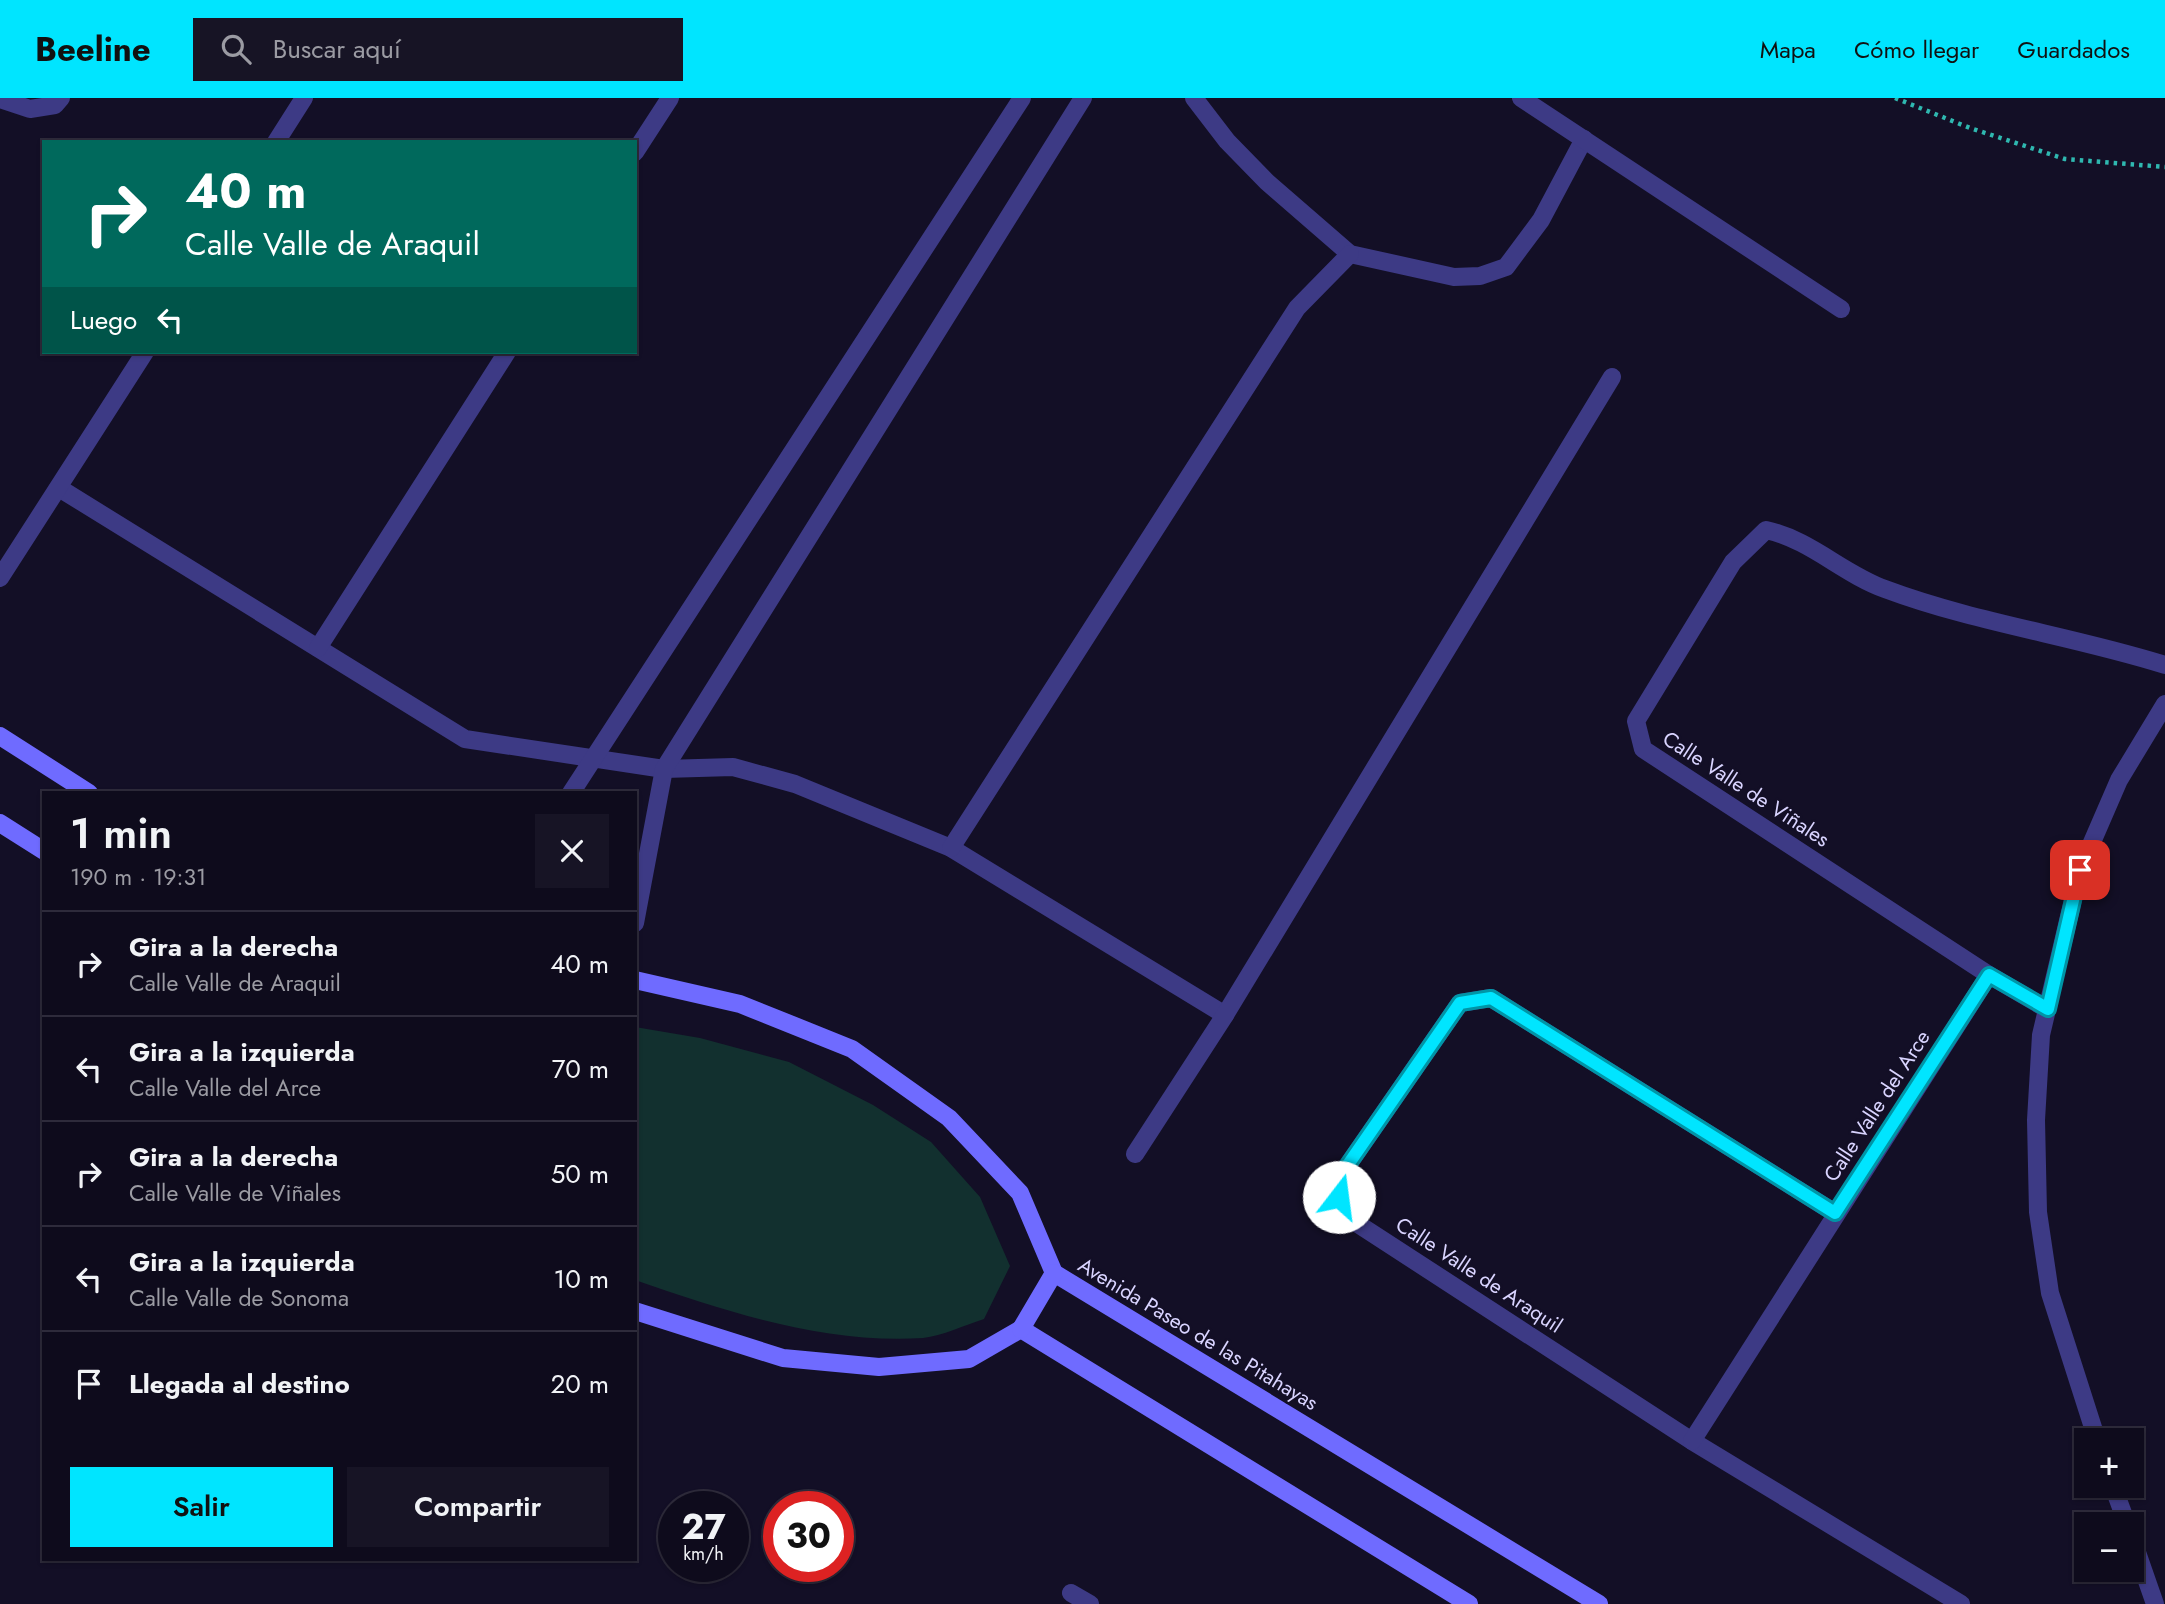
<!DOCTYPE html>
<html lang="es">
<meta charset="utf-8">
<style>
body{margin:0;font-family:Jost,sans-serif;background:#171425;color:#f1f3f6;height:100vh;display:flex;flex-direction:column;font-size:26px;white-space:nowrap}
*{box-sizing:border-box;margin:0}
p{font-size:23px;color:#9b9ba3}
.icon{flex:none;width:38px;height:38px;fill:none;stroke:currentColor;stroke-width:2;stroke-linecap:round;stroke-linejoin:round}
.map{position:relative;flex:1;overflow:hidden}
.panel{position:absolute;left:42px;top:693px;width:595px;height:770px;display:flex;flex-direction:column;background:#0e0b1c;border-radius:0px;box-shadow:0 2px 5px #0004,0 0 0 2px #2e2b3b}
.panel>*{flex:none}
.top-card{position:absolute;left:42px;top:42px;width:595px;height:214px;border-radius:0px;box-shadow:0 2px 5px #0004,0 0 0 2px #2e2b3b;background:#00695c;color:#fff;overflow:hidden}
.tools{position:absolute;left:2074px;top:1330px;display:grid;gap:14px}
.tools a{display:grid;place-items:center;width:70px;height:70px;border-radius:0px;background:#0e0b1c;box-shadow:0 2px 5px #0004,0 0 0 2px #2e2b3b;font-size:35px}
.speed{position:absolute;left:658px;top:1393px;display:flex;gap:14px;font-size:35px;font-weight:700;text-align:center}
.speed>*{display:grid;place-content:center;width:91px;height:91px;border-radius:50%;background:#0e0b1c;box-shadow:0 2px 5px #0004,0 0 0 2px #2e2b3b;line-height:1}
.speed small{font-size:18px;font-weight:400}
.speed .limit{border:10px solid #d22;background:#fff;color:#111}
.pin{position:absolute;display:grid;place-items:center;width:60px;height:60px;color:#fff;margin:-30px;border-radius:14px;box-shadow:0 4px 10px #0006}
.me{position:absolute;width:77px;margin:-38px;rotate:15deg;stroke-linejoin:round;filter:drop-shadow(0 0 5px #0008)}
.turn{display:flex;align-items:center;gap:24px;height:147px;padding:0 28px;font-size:32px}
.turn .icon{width:91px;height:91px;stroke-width:2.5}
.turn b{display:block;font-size:49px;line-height:60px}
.then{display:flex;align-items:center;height:66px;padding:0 28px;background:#0003;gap:14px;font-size:26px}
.round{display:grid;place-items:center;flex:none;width:74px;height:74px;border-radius:0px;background:#171425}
.summary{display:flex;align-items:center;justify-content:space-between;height:119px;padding:0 28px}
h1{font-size:42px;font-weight:600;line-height:52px}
.action{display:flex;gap:14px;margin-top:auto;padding:14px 28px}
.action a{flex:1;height:80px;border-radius:0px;background:#00e5ff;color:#111;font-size:28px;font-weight:600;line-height:80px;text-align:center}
.action a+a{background:#171425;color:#f1f3f6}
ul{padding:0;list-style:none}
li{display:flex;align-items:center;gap:21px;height:105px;padding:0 28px;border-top:2px solid #2e2b3b}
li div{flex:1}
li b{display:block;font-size:26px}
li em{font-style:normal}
header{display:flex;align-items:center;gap:42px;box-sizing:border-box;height:98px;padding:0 35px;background:#00e5ff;color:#111}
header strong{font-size:33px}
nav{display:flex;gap:38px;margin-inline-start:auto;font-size:24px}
.search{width:490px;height:63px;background:#171425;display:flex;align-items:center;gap:18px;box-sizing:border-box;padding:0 24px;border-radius:0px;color:#9b9ba3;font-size:26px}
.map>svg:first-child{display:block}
.green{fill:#12302f}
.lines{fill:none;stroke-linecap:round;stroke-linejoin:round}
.path{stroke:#2fb8b0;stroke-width:4.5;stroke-dasharray:3.5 5;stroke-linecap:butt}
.lane{stroke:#3d3a85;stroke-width:18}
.street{stroke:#3d3a85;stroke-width:18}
.secondary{stroke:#6f6bff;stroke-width:18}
.route-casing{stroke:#0095a6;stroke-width:18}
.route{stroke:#00e5ff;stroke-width:12}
.labels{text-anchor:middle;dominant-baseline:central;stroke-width:5;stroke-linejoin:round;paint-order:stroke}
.street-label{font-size:21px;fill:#d9d4ff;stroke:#130f26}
</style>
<header>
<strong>Beeline</strong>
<div class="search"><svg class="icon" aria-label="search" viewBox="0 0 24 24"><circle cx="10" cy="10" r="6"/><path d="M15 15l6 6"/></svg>Buscar aquí</div>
<nav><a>Mapa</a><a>Cómo llegar</a><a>Guardados</a></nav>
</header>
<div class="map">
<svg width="2165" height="1506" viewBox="0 0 2165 1506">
<rect width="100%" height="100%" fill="#130f26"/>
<path class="green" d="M635,929L700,940L789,964L873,1007L931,1044L980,1099L1010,1168L984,1221C965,1227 942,1238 923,1240C823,1246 728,1214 635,1182Z"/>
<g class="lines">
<path class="path" d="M1895,0L1970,30L2065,61L2165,69"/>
<path class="lane" d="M0,1L30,11L55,7L61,0"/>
<g class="street">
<path d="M1194,0L1227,43L1267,84L1350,156L1454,179L1480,178L1506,169L1541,122L1584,41"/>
<path d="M1521,0L1841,211"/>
<path d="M276,44L304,0"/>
<path d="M635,54L670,0"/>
<path d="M59,390L465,641L664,671L733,669L795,686L951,750L1225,917"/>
<path d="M0,480L145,254"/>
<path d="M318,550L507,254"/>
<path d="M571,695L1022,0"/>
<path d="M951,750L1297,210L1350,156"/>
<path d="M635,825L664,671L1083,0"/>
<path d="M2047,911L1989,877L1643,651L1636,623L1733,464L1766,432C1811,442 1843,476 1885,491C1976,525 2073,538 2165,567"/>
<path d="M1135,1056L1225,917L1612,279"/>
<path d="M1835,1115L1491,900L1460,905L1336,1084L1341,1115L1692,1343L1961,1506"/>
<path d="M2097,1342L2050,1195L2038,1114L2036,1022L2041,937L2080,772L2119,682L2165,606"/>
<path d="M1692,1343L1989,877"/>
<path d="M2113,1388L2127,1426"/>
<path d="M2132,1440L2155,1506"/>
<path d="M1071,1495L1090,1506"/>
</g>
<g class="secondary">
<path d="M0,638L89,695"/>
<path d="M0,725L44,753"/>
<path d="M635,882L740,906L852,951L949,1020L1020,1095L1054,1175L1599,1506"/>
<path d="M635,1213L783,1260L879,1269L969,1261L1021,1231"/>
<path d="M1021,1231L1469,1506"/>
<path d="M1021,1231L1054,1175"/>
</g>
</g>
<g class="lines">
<g class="route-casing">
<path id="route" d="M1339,1099L1336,1084L1460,905L1491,900L1835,1115L1989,877L2048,911L2080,772"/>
</g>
<use href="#route" class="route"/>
</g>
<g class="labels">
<g class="street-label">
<text transform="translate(1746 691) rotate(33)">Calle Valle de Viñales</text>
<text transform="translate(1877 1008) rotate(-57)">Calle Valle del Arce</text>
<text transform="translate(1479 1177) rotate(33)">Calle Valle de Araquil</text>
<text transform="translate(1198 1236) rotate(31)">Avenida Paseo de las Pitahayas</text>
</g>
</g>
</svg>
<div class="tools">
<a>+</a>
<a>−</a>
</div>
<div class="speed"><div>27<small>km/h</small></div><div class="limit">30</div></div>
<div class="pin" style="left:2080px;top:772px;background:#d93025"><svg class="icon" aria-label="arrive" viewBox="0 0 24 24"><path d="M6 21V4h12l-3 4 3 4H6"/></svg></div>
<svg class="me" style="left:1339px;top:1099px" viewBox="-20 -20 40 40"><circle r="19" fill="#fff"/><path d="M0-13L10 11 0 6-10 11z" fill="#00e5ff"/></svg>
<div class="top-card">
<div class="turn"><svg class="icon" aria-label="right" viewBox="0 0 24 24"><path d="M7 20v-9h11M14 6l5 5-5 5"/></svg><div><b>40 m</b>Calle Valle de Araquil</div></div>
<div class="then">Luego<svg class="icon" aria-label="left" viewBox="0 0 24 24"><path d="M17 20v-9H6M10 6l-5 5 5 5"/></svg></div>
</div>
<section class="panel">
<div class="summary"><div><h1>1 min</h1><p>190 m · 19:31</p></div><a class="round"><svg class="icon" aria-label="close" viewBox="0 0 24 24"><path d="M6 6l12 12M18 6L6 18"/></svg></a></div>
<ul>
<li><svg class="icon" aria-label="right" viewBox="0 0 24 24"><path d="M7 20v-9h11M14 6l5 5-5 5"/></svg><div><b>Gira a la derecha</b><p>Calle Valle de Araquil</p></div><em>40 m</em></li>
<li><svg class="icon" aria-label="left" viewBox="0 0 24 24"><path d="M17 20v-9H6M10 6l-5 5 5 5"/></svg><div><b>Gira a la izquierda</b><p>Calle Valle del Arce</p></div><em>70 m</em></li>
<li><svg class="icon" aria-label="right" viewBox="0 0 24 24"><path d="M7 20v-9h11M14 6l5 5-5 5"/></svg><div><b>Gira a la derecha</b><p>Calle Valle de Viñales</p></div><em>50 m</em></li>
<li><svg class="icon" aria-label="left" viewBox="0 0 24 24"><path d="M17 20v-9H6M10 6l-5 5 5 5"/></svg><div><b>Gira a la izquierda</b><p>Calle Valle de Sonoma</p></div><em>10 m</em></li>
<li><svg class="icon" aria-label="arrive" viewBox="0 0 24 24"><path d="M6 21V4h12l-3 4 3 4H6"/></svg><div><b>Llegada al destino</b></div><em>20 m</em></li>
</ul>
<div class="action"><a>Salir</a><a>Compartir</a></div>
</section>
</div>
